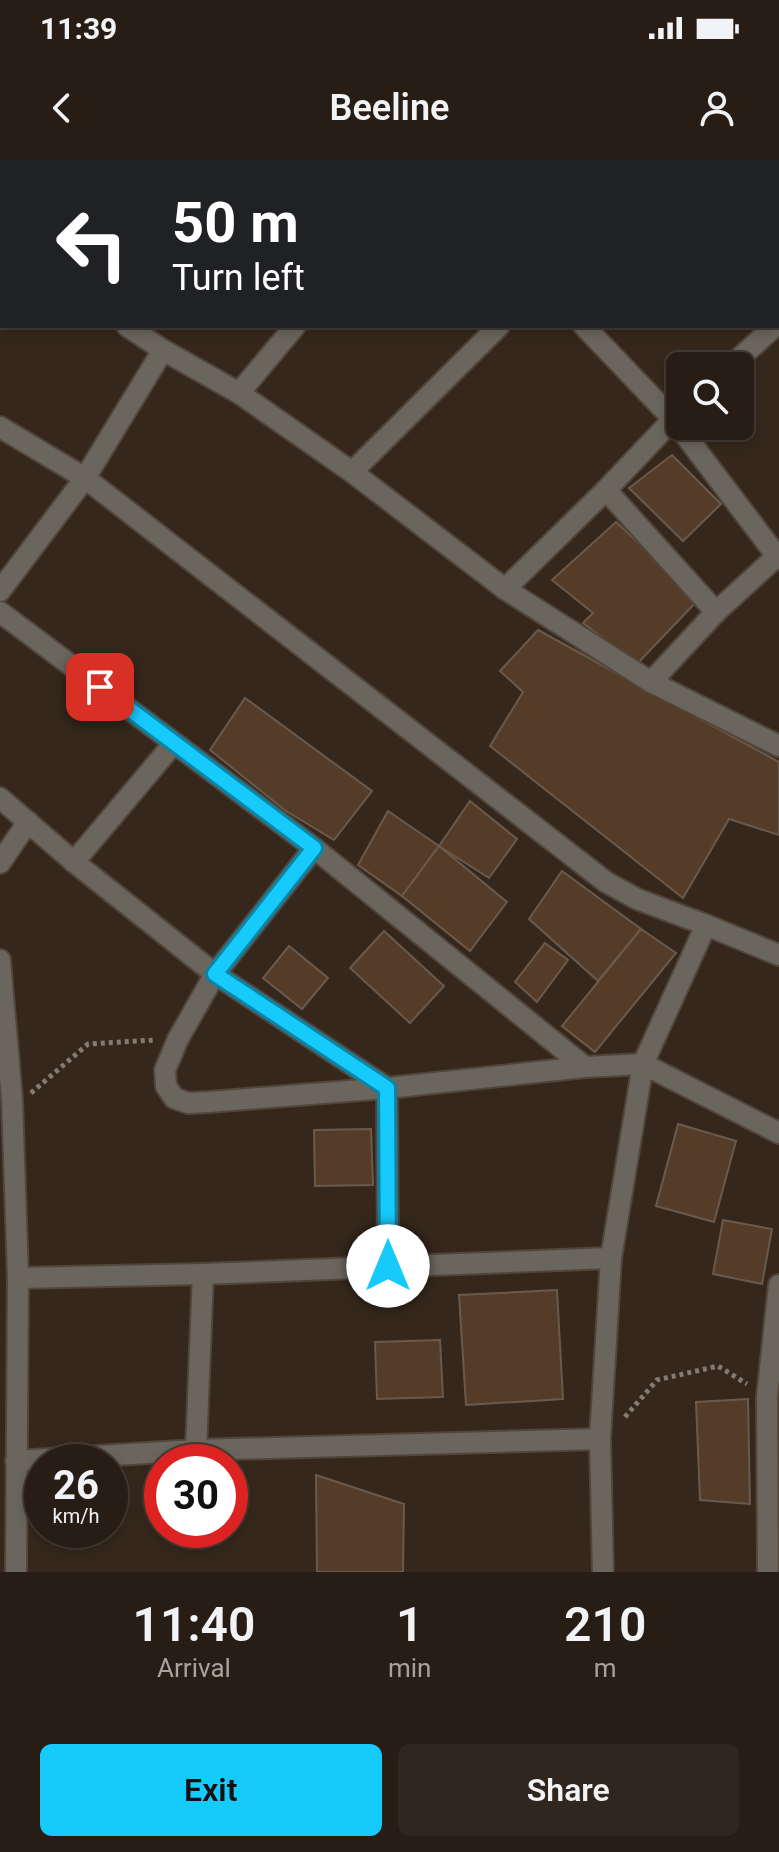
<!DOCTYPE html>
<style>
body{margin:0;font-family:Roboto,sans-serif;background:#30261d;color:#f1f3f6;height:100vh;display:flex;flex-direction:column;font-size:30px;white-space:nowrap}
*{box-sizing:border-box;margin:0}
p{font-size:26px;color:#a5a2a0}
.icon{flex:none;width:44px;height:44px;fill:none;stroke:currentColor;stroke-width:2;stroke-linecap:round;stroke-linejoin:round}
.map{position:relative;height:1412px;overflow:hidden}
.sheet{display:flex;flex-direction:column;background:#281d14;flex:1}
.sheet>*{flex:none}
.guide{position:absolute;left:0px;top:0px;width:780px;height:168px;box-shadow:0 4px 12px #0003,0 0 0 2px #443b34;background:#202124;color:#fff;overflow:hidden}
.buttons{position:absolute;left:666px;top:192px;display:grid;gap:16px}
.buttons a{display:grid;place-items:center;width:88px;height:88px;border-radius:12px;background:#281d14;box-shadow:0 4px 12px #0003,0 0 0 2px #443b34;font-size:40px}
.speed{position:absolute;left:24px;top:1284px;display:flex;gap:16px;font-size:40px;font-weight:700;text-align:center}
.speed>*{display:grid;place-content:center;width:104px;height:104px;border-radius:50%;background:#281d14;box-shadow:0 4px 12px #0003,0 0 0 2px #443b34;line-height:1}
.speed small{font-size:20px;font-weight:400}
.speed .limit{border:12px solid #d22;background:#fff;color:#111}
.pin{position:absolute;display:grid;place-items:center;width:68px;height:68px;color:#fff;margin:-34px;border-radius:16px;box-shadow:0 4px 12px #0006}
.me{position:absolute;width:88px;margin:-44px;rotate:0deg;stroke-linejoin:round;filter:drop-shadow(0 0 6px #0008)}
.turn{display:flex;align-items:center;gap:28px;height:168px;padding:0 40px;font-size:36px}
.turn .icon{width:104px;height:104px;stroke-width:2.5}
.turn b{display:block;font-size:56px;line-height:68px}
.eta{display:flex;justify-content:space-evenly;align-items:center;height:136px;text-align:center}
.eta b{font-size:48px;font-weight:600;line-height:56px}
.action{display:flex;gap:16px;margin-top:auto;padding:16px 40px}
.action a{flex:1;height:92px;border-radius:12px;background:#16cafb;color:#111;font-size:32px;font-weight:600;line-height:92px;text-align:center}
.action a+a{background:#30261d;color:#f1f3f6}
.status{display:flex;justify-content:space-between;align-items:center;height:56px;padding:0 40px;background:#281d14;direction:ltr}
.status svg{height:22px;fill:currentColor}
header{display:flex;justify-content:space-between;align-items:center;height:104px;padding:0 40px;background:#281d14;font-size:36px;font-weight:600}
.map>svg:first-child{display:block}
.building{fill:#543c29;stroke:#6a5a4d;stroke-width:2}
.lines{fill:none;stroke-linecap:round;stroke-linejoin:round}
.street-casing{stroke:#52453a;stroke-width:24}
.path{stroke:#877b71;stroke-width:5;stroke-dasharray:4 4;stroke-linecap:butt}
.street{stroke:#6a665e;stroke-width:20}
.route-casing{stroke:#0e83a3;stroke-width:20}
.route{stroke:#16cafb;stroke-width:14}
</style>
<div class="status"><b>11:39</b><svg viewBox="0 0 49 12"><path d="M0 12V9h3v3zM5 12V6h3v6zM10 12V3h3v9zM15 12V0h3v12zM26 1h20v11H26zM47 4h2v5h-2z"/></svg></div>
<header><svg class="icon" aria-label="back" viewBox="0 0 24 24"><path d="M15 5l-7 7 7 7"/></svg>Beeline<svg class="icon" aria-label="person" viewBox="0 0 24 24"><circle cx="12" cy="8" r="4"/><path d="M4 21q1-7 8-7t8 7"/></svg></header>
<div class="map">
<svg width="779" height="1412" viewBox="0 0 779 1412">
<rect width="100%" height="100%" fill="#35271b"/>
<g class="building">
<path d="M0,0H63L61,2H2V54L0,53Z"/>
<path d="M469,0H580L579,2H467Z"/>
<path d="M672,295L721,344L683,381L629,328Z"/>
<path d="M616,362L699,439L637,504L583,463L593,453L552,420Z"/>
<path d="M538,470L779,602V675L729,659L683,738L490,586L523,532L500,511Z"/>
<path d="M245,538L372,631L334,680L286,651L210,590Z"/>
<path d="M470,641L517,679L489,718L439,686Z"/>
<path d="M388,651L439,686L402,736L358,705Z"/>
<path d="M439,686L507,742L470,791L402,736Z"/>
<path d="M562,711L641,769L598,821L529,759Z"/>
<path d="M641,769L676,793L595,892L562,866Z"/>
<path d="M384,771L444,826L410,863L350,808Z"/>
<path d="M545,783L568,800L537,842L515,822Z"/>
<path d="M289,786L328,818L302,849L263,818Z"/>
<path d="M678,964L736,981L714,1062L656,1046Z"/>
<path d="M371,969L373,1025L315,1026L314,970Z"/>
<path d="M723,1060L772,1069L762,1124L713,1114Z"/>
<path d="M557,1130L563,1239L466,1245L459,1135Z"/>
<path d="M440,1180L443,1237L377,1239L375,1182Z"/>
<path d="M748,1239L750,1344L700,1340L696,1242Z"/>
<path d="M316,1315L404,1344L403,1412H317Z"/>
</g>
<g class="lines">
<g class="street-casing">
<g id="street">
<path d="M149,0L151,2"/>
<path d="M410,0L412,2"/>
<path d="M630,0L632,2"/>
<path d="M84,2L86,0"/>
<path d="M443,2L445,0"/>
<path d="M0,84L2,85"/>
<path d="M778,105L779,104"/>
<path d="M778,135L779,136"/>
<path d="M127,166L163,190L239,233L352,312L505,429L651,522L779,586"/>
<path d="M584,166L673,259L779,399"/>
<path d="M731,206L775,166"/>
<path d="M239,233L295,166"/>
<path d="M0,267L85,318L606,722L637,739L706,765L779,795"/>
<path d="M352,312L499,166"/>
<path d="M606,330L716,452"/>
<path d="M505,429L606,330L680,252"/>
<path d="M0,431L85,318L163,190"/>
<path d="M0,452L314,688L585,907"/>
<path d="M651,522L716,452L776,397"/>
<path d="M0,638L74,702L215,814L387,928"/>
<path d="M314,688L215,814L178,879L165,910L166,926L174,938L188,943L209,942L387,928L585,907L643,904L706,765"/>
<path d="M74,702L174,583"/>
<path d="M0,703L28,662"/>
<path d="M0,800L12,939L18,1118L16,1412"/>
<path d="M387,928L388,1106"/>
<path d="M18,1118L203,1114L611,1098"/>
<path d="M196,1290L203,1114"/>
<path d="M16,1301L196,1290L600,1279"/>
<path d="M603,1412L600,1279L611,1098L643,904L779,973"/>
<path d="M768,1412L767,1237L779,1125"/>
</g>
</g>
<g class="path">
<path d="M31,933L88,884L155,880"/>
<path d="M625,1257L657,1220L718,1206L747,1224"/>
</g>
<use href="#street" class="street"/>
</g>
<g class="lines">
<g class="route-casing">
<path id="route" d="M100,527L314,688L215,814L387,928L388,1106"/>
</g>
<use href="#route" class="route"/>
</g>
</svg>
<div class="buttons">
<a><svg class="icon" aria-label="search" viewBox="0 0 24 24"><circle cx="10" cy="10" r="6"/><path d="M15 15l6 6"/></svg></a>
</div>
<div class="speed"><div>26<small>km/h</small></div><div class="limit">30</div></div>
<div class="pin" style="left:100px;top:527px;background:#d93025"><svg class="icon" aria-label="arrive" viewBox="0 0 24 24"><path d="M6 21V4h12l-3 4 3 4H6"/></svg></div>
<svg class="me" style="left:388px;top:1106px" viewBox="-20 -20 40 40"><circle r="19" fill="#fff"/><path d="M0-13L10 11 0 6-10 11z" fill="#16cafb"/></svg>
<div class="guide">
<div class="turn"><svg class="icon" aria-label="left" viewBox="0 0 24 24"><path d="M17 20v-9H6M10 6l-5 5 5 5"/></svg><div><b>50 m</b>Turn left</div></div>
</div>
</div>
<section class="sheet">
<div class="eta">
<div><b>11:40</b><p>Arrival</p></div>
<div><b>1</b><p>min</p></div>
<div><b>210</b><p>m</p></div>
</div>
<div class="action"><a>Exit</a><a>Share</a></div>
</section>
